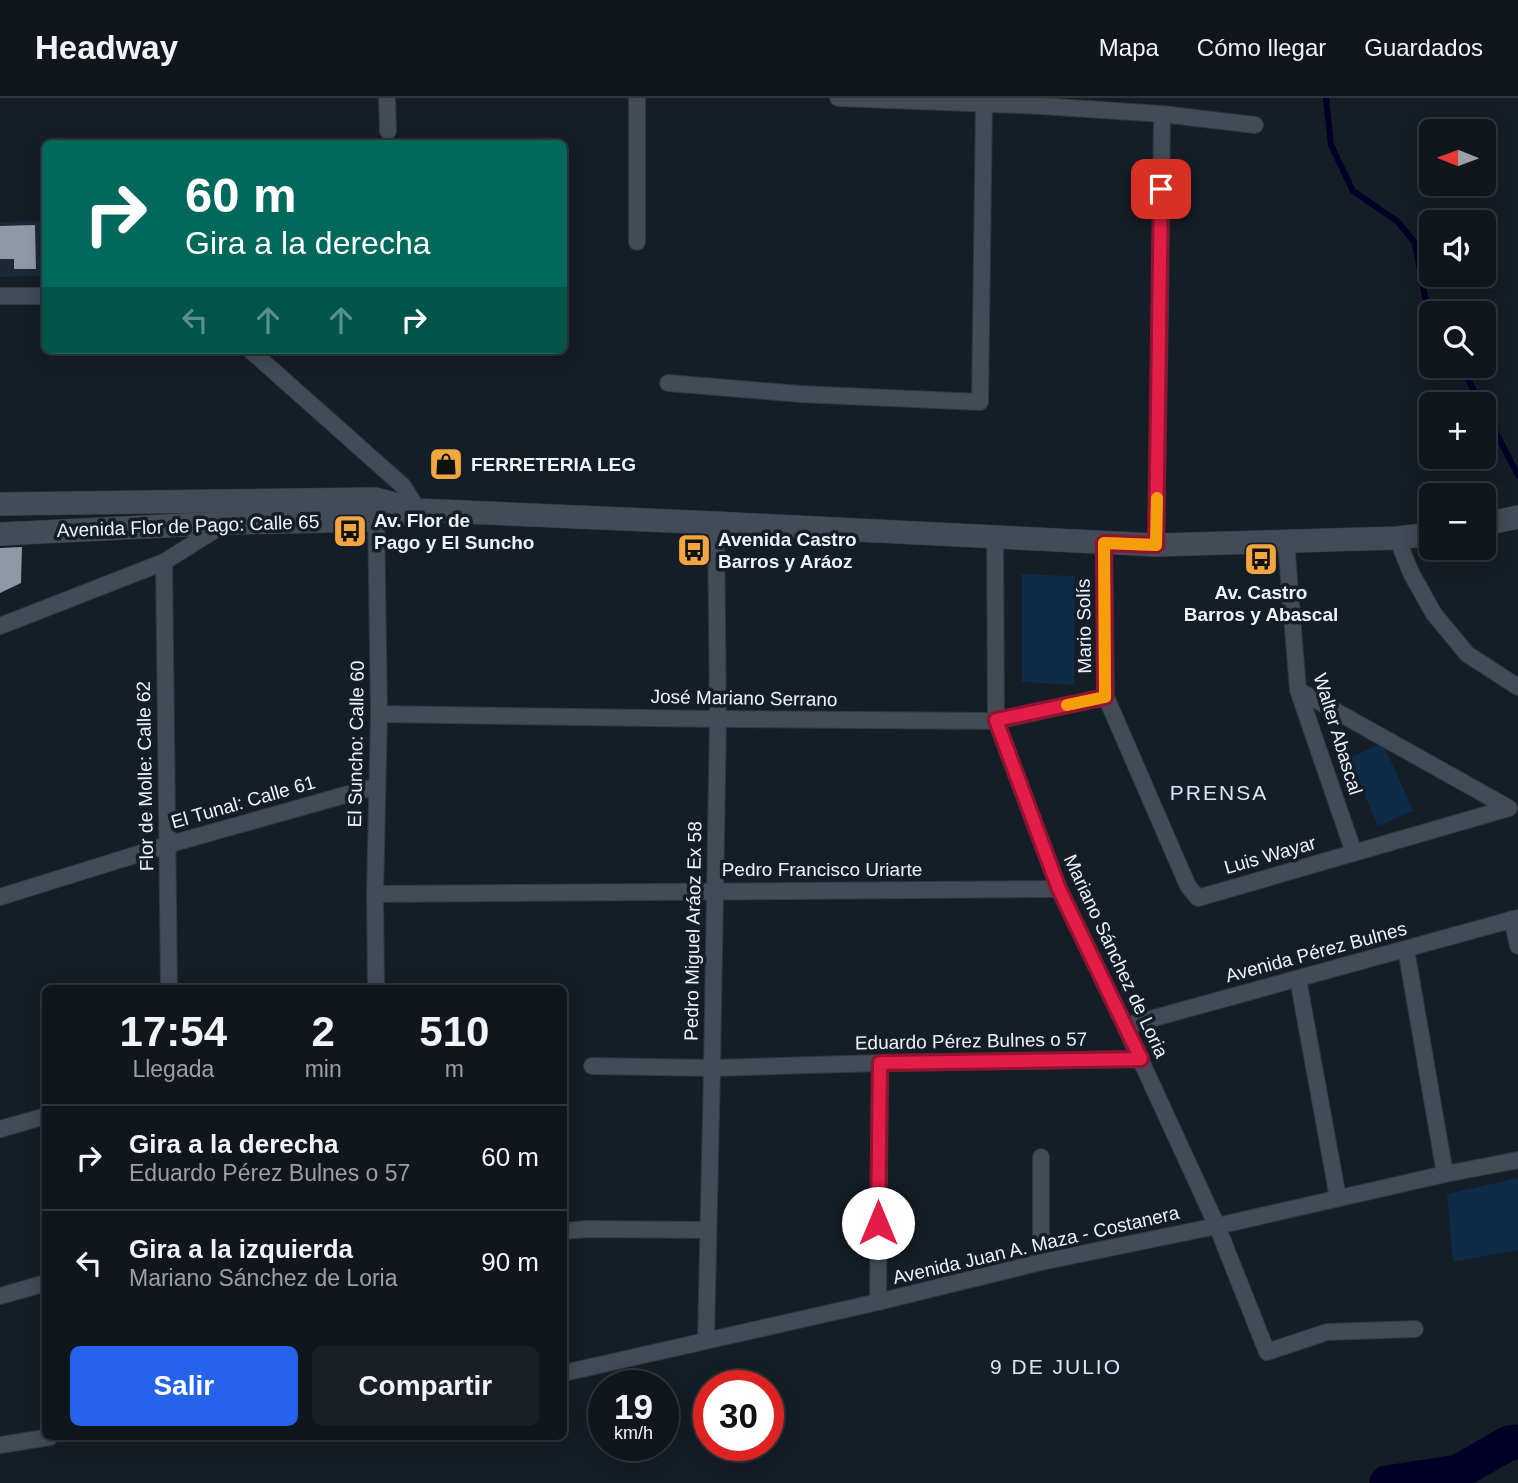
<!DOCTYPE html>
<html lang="es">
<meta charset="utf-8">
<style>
body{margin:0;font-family:Arial,sans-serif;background:#191f25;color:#f1f3f6;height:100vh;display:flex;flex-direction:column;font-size:26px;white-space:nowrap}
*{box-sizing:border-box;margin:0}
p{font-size:23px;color:#9c9fa3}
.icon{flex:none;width:38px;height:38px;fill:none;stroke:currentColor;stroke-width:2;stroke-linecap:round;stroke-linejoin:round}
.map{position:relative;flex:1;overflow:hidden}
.side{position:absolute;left:42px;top:887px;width:525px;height:455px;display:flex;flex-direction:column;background:#10161c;border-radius:10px;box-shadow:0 4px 18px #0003,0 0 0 2px #30353b}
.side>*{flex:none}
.top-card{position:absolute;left:42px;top:42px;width:525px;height:214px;border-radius:10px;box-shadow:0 4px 18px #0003,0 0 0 2px #30353b;background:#00695c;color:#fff;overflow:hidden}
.needle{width:46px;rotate:271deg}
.tools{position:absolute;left:1419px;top:21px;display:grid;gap:14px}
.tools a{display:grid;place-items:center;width:77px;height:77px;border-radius:10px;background:#10161c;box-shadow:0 4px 18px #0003,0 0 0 2px #30353b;font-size:35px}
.speed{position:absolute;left:588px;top:1272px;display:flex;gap:14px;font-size:35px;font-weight:700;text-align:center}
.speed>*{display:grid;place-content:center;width:91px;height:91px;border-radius:50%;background:#10161c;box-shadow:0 4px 18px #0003,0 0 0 2px #30353b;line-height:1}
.speed small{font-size:18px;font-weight:400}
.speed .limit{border:10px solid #d22;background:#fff;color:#111}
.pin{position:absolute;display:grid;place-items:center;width:60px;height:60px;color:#fff;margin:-30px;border-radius:14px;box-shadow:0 4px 10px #0006}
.me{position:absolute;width:77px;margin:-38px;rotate:0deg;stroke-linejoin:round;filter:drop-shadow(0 0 5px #0008)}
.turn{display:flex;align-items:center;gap:24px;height:147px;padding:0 28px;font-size:32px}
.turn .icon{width:91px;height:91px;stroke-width:2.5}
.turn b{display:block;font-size:49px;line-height:60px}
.lanes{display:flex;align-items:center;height:66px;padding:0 28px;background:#0003;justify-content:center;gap:35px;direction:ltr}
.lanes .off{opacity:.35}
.eta{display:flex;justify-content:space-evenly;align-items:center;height:119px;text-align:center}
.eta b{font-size:42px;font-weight:700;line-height:49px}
.cta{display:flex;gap:14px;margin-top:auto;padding:14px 28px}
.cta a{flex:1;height:80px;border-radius:10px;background:#2563eb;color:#fff;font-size:28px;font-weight:700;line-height:80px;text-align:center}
.cta a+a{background:#191f25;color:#f1f3f6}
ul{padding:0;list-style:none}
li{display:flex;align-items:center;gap:21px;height:105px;padding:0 28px;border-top:2px solid #30353b}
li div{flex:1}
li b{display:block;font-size:26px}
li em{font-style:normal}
header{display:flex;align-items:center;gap:42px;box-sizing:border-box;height:98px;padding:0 35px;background:#10161c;border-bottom:2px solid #30353b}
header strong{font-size:33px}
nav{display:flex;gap:38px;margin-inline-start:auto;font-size:24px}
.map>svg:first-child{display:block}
.built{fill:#1b2836}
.green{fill:#0e2b47}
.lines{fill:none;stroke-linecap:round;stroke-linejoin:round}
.stream{stroke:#000026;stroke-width:6}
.river{stroke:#000026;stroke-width:35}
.building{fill:#8f99a5}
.street-casing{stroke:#31363e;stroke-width:18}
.secondary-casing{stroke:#31363e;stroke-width:24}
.street{stroke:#424b56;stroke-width:16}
.secondary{stroke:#424b56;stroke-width:23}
.route-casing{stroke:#92132f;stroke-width:18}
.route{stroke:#e11d48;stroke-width:12}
.slow{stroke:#f59e0b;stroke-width:12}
.labels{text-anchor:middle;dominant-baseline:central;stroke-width:7;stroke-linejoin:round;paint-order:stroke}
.poi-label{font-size:19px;font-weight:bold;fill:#ecf2f9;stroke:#151d26;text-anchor:start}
.street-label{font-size:19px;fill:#ecf2f9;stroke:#151d26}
.neighbourhood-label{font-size:21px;letter-spacing:2px;fill:#d9e4f1;stroke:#151d26}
</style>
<header>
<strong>Headway</strong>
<nav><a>Mapa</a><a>Cómo llegar</a><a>Guardados</a></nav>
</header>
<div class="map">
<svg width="1518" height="1385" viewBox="0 0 1518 1385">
<rect width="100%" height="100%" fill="#151d26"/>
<path class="built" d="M45,123V178L0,179V124Z"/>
<g class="green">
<path d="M1022,476L1075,478L1074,587L1022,584Z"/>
<path d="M1383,645L1413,713L1378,728L1349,660Z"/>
<path d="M1518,1080V1152L1453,1164L1447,1096Z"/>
</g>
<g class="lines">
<g class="stream">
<path d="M1326,0L1331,47L1353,93L1397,123L1415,145L1425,199L1433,215"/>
<path d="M1461,268L1481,306"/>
<path d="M1484,312L1518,377"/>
</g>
<path class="river" d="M1387,1385L1458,1374L1509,1345L1518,1344"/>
</g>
<g class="building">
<path d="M35,127L36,171H14V161H0V128Z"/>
<path d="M22,449L21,485L0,495V450Z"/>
</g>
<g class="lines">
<g class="street-casing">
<g id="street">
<path d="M387,0L388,33"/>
<path d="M637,0V144"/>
<path d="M838,0L1041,8L1162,16L1255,27"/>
<path d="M0,198H46"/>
<path d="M250,252L403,388L418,412"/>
<path d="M668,285L800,296L980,304L984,6"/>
<path d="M376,414L379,616L375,796L376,891"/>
<path d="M995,439L996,623L1059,791L1125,928L1217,1128L1267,1254L1327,1234L1415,1231"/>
<path d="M1397,440L1411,475L1434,516L1449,534L1467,556L1518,589"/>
<path d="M1286,444L1298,592L1354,755"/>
<path d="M1104,445L1106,599L1188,788L1198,800L1509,710L1298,592"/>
<path d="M1156,447L1160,216L1162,16"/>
<path d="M164,464L169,891"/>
<path d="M0,528L164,464L223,427"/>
<path d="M379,616L718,621L996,623L1106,599"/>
<path d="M375,796L1059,791"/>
<path d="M0,799L167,747L377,688"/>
<path d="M1512,821L1518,848"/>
<path d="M1406,851L1445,1076"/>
<path d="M1298,881L1338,1100"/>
<path d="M1125,928L1518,820"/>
<path d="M592,968L712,970L880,965L1141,961"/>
<path d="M0,1031L46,1018"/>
<path d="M564,1133L588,1131L707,1132"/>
<path d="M1041,1164V1059"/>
<path d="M0,1198L46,1185"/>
<path d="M878,1204L880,965"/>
<path d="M706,1242L712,970L718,621L716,425"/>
<path d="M564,1275L878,1204L1041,1164L1217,1128L1445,1076L1518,1062"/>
<path d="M0,1347L50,1339"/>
</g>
</g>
<g class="secondary-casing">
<g id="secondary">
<path d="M0,406L376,401L418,412L716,425L1156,447L1397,440L1432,436"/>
<path d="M1484,426L1518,419"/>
<path d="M0,436L226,425L376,422L415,413"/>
</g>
</g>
<use href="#street" class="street"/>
<use href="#secondary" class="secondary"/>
</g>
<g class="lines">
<g class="route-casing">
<path id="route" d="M878,1125L880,965L1141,961L1059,791L996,622L1105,599L1104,445L1156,447L1161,91"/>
</g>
<use href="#route" class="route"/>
<path class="slow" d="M1067,607L1105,599L1104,445L1156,447L1157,400"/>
</g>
<defs>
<g id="shop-square" transform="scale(1.75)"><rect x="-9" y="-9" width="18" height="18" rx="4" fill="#f1a63f" stroke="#151d26"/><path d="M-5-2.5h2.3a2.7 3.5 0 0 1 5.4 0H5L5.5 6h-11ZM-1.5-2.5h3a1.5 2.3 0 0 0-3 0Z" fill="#111"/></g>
<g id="bus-square" transform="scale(1.75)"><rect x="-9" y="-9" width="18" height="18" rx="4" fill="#f1a63f" stroke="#151d26"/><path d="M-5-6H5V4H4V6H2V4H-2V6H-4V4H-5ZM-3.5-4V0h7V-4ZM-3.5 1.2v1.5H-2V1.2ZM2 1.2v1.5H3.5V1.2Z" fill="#111"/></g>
</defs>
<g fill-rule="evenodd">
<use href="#shop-square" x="446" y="366"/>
<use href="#bus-square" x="350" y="433"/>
<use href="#bus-square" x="694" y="452"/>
<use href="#bus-square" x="1261" y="461"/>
</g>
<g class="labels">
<g class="poi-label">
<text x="471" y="366">FERRETERIA LEG</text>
<text x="374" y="422">Av. Flor de<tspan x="374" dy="22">Pago y El Suncho</tspan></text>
<text x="718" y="441">Avenida Castro<tspan x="718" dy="22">Barros y Aráoz</tspan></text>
<text x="1261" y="494" text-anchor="middle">Av. Castro<tspan x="1261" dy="22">Barros y Abascal</tspan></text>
</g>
<g class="street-label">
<text transform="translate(188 428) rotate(-2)">Avenida Flor de Pago: Calle 65</text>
<text transform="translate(1084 528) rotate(-91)">Mario Solís</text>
<text transform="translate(744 600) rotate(1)">José Mariano Serrano</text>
<text transform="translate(1338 636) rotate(73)">Walter Abascal</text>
<text transform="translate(356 646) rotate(-89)">El Suncho: Calle 60</text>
<text transform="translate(145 678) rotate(-91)">Flor de Molle: Calle 62</text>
<text transform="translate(243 704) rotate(-16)">El Tunal: Calle 61</text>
<text transform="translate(1270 757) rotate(-16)">Luis Wayar</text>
<text x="822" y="771">Pedro Francisco Uriarte</text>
<text transform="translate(693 833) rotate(-89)">Pedro Miguel Aráoz Ex 58</text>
<text transform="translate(1316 854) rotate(-15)">Avenida Pérez Bulnes</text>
<text transform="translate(1116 858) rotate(65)">Mariano Sánchez de Loria</text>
<text transform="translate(971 943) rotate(-1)">Eduardo Pérez Bulnes o 57</text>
<text transform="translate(1036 1147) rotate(-13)">Avenida Juan A. Maza - Costanera</text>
</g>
<g class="neighbourhood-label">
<text x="1219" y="694">PRENSA</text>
<text x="1056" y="1268">9 DE JULIO</text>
</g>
</g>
</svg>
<div class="tools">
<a><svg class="needle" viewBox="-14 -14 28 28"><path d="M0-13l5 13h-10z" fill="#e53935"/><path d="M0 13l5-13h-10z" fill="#9c9fa3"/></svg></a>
<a><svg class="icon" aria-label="sound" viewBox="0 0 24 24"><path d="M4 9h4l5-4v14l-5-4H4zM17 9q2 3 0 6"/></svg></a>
<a><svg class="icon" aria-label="search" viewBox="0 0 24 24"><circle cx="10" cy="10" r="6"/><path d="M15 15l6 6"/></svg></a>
<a>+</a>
<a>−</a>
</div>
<div class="speed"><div>19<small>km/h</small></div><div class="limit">30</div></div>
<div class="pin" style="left:1161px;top:91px;background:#d93025"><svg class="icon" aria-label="arrive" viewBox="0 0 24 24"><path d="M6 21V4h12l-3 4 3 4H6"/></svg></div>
<svg class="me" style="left:878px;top:1125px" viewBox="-20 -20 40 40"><circle r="19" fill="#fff"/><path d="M0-13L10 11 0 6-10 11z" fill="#e11d48"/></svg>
<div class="top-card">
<div class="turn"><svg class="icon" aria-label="right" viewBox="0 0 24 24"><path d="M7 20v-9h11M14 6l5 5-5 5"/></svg><div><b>60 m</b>Gira a la derecha</div></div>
<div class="lanes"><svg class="icon off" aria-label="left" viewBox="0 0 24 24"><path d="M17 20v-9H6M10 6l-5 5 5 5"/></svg><svg class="icon off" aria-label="ahead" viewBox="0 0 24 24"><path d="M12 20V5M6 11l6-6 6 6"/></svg><svg class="icon off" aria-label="ahead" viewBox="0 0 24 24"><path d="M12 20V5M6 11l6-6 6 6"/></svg><svg class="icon" aria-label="right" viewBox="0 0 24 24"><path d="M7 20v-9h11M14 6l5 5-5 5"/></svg></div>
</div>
<section class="side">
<div class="eta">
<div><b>17:54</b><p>Llegada</p></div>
<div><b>2</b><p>min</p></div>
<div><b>510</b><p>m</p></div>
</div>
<ul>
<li><svg class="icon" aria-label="right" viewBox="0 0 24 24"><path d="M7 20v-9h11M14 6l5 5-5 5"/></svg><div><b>Gira a la derecha</b><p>Eduardo Pérez Bulnes o 57</p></div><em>60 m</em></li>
<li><svg class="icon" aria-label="left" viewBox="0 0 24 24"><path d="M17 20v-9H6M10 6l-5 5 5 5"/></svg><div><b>Gira a la izquierda</b><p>Mariano Sánchez de Loria</p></div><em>90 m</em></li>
</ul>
<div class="cta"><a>Salir</a><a>Compartir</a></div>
</section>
</div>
